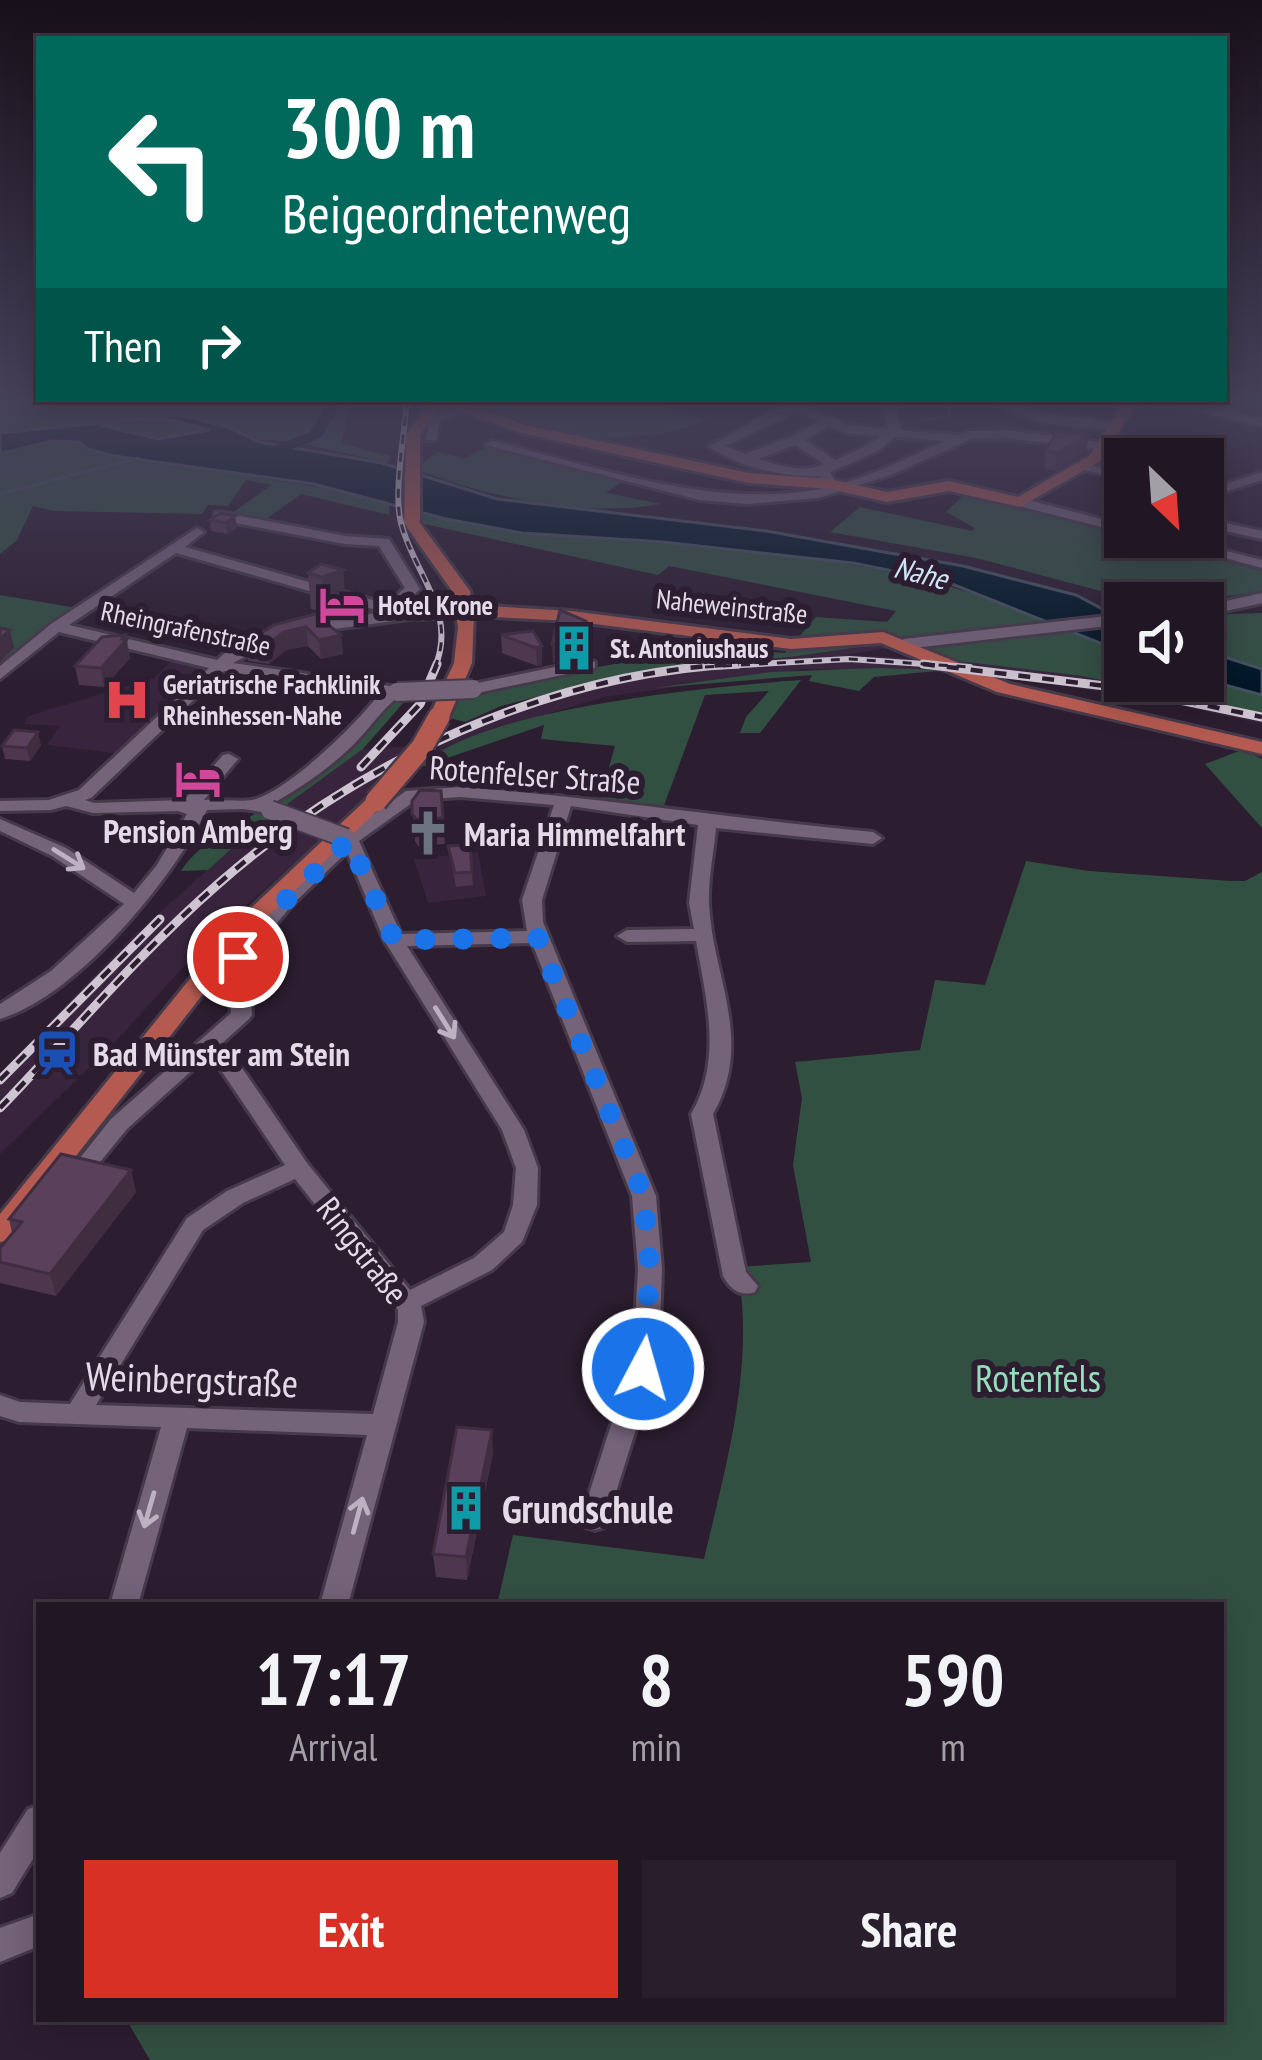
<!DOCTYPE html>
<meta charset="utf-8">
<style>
body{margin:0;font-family:"PT Sans Narrow",sans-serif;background:#291f2c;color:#f1f3f6;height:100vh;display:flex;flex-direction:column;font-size:45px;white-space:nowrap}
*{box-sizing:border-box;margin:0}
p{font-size:39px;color:#a29fa6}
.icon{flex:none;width:66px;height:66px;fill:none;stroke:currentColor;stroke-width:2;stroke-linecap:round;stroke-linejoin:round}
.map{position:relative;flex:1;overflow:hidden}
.panel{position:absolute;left:36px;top:1602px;width:1188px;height:420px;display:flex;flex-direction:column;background:#211624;border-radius:0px;box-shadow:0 6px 30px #0003,0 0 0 3px #3e3541}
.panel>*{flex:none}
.top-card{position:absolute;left:36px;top:36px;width:1191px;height:366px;border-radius:0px;box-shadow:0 6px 30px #0003,0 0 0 3px #3e3541;background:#00695c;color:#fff;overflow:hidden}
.needle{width:78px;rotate:155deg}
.controls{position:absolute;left:1104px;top:438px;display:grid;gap:24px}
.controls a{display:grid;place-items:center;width:120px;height:120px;border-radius:0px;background:#211624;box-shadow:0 6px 30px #0003,0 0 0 3px #3e3541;font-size:60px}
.pin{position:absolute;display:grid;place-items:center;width:102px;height:102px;color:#fff;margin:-51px;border:6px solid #fff;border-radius:50%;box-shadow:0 3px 12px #0007}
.me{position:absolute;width:132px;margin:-66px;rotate:6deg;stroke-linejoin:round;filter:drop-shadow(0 0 9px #0008)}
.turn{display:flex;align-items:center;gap:42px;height:252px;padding:0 48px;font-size:54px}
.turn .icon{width:156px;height:156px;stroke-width:2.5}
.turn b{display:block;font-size:84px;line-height:102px}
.then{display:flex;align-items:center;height:114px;padding:0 48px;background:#0003;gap:24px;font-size:45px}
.eta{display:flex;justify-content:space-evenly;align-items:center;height:204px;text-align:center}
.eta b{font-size:72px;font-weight:700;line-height:84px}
.primary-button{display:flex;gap:24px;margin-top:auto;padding:24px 48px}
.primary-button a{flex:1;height:138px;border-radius:0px;background:#d93025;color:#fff;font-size:48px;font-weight:700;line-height:138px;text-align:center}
.primary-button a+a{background:#291f2c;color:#f1f3f6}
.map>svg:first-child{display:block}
.built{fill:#38253d}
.green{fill:#325042}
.water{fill:#001727;stroke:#455261;stroke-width:3;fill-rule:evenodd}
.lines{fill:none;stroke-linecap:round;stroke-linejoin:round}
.stream{stroke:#455261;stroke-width:3}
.river{fill:#001727;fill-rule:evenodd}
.minor-casing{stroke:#463a4a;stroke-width:6}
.major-casing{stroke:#463a4a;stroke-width:6}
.minor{fill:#756379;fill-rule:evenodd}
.major{fill:#b45a50;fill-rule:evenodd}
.rail-far1-casing{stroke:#cfc5d2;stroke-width:6}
.rail-casing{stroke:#cfc5d2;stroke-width:9}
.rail-far1{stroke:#2c1d30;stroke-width:3;stroke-dasharray:9;stroke-linecap:butt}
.rail{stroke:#2c1d30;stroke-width:4.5;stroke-dasharray:12;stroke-linecap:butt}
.minor-bridge-far1-casing{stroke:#463a4a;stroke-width:18;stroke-linecap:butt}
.minor-bridge-casing{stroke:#463a4a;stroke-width:22;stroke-linecap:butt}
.major-bridge-casing{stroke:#463a4a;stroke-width:26;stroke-linecap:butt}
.minor-bridge-far1{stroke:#756379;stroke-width:14}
.minor-bridge{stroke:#756379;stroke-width:18}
.major-bridge{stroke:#b45a50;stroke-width:21}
.wall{fill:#4e374e}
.shaded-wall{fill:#402d40}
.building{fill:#5b405b;stroke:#402d40;stroke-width:3}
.oneway{stroke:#beb1c1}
.route{stroke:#1a73e8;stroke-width:21;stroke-dasharray:0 37.8}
.labels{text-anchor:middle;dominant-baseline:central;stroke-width:12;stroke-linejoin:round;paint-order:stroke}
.far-poi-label{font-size:27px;font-weight:bold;fill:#e5dbe8;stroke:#2c1d30;text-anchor:start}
.far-street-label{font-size:27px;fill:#e5dbe8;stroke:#2c1d30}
.far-water-label{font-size:30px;font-style:italic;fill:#cfe6f8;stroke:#2c1d30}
.street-label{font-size:33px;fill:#e5dbe8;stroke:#2c1d30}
.poi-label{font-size:33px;font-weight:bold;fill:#e5dbe8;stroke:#2c1d30;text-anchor:start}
.near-park-label{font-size:39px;fill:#96debb;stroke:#2c1d30}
.near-street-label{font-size:39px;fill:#e5dbe8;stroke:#2c1d30}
.near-poi-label{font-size:39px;font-weight:bold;fill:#e5dbe8;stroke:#2c1d30;text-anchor:start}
</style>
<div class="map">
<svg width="1262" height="2060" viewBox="0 0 1262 2060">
<rect width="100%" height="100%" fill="#2c1d30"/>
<g class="built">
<path d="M893,643L899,646L845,655L970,661L1082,676L1262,715V724L1170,703L984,673L804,669L604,697L490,731L426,761L465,722L555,691L620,675Z"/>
<path d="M174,659L208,670L121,754L47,745L60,726L24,724L28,716L154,678Z"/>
<path d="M410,746L363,802L212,936L113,1044L0,1154V1074L126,943L253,829L363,749Z"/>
<path d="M478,852L486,896L428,903L414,859Z"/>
</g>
<g class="green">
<path d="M0,398L352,399L341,443L390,456L388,463L296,442L254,439L228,426L180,414L0,433Z"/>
<path d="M479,399H653L654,405L708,420C657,444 516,451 479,399Z"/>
<path d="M171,420L211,431L158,439L96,425Z"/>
<path d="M51,441L79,442L88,449L114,456L358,493L390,503L389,515L301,494L265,520L232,513L272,485L246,480L228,506L208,505L202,514L54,511L33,506L17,540L0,554V454Z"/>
<path d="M488,446L625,480L606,493L661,504C583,518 493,498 420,471V465L437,452L465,458Z"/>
<path d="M965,494L1262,571V593L1146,603L976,558L830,532L860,507L972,531L975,528L946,512Z"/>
<path d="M419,511C493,534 568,534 645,540C785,552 915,566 1046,620L797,656L620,675L501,706L465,722L450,718L462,692L702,648L785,653L816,617L887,622L896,611L669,566L658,575L420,523Z"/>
<path d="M0,595L83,609L0,676Z"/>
<path d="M1262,613V669L1203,650V615Z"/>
<path d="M1071,630L1125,653V681C1175,681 1214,680 1262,695V715L1082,676L942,659L920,648Z"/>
<path d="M879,668L946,670L874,677L859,691L809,681L812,675L654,688L771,672Z"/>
<path d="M801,680L760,733H740L746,717L769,691L705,695L662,811L599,803L615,746L541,739L544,725L421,767C474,708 720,686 801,680Z"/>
<path d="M396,694H411L363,749L253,829L208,870L181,871C201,839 248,819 279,800C322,774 370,738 396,694Z"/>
<path d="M1242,750L1262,759V828L1205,764Z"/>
<path d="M1026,861L1089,871L1231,881H1245L1262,872V2060H150L126,2019H1221V1605H497L513,1535L704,1559C726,1466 756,1362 737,1267L811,1262L793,1165L802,1098L795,1062L920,1050L935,980L985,985Z"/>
</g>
<g class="water">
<path d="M180,415L228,427L259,442L382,463L497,499L766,531L963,566L1076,595L1125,621V653L947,582L853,563L663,542L522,533L446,519L314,484L114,456L88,449L79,442L51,441L0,454V433ZM135,420H171L209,430L158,439L100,425Z"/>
<path d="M1203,650L1262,669V695L1203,679Z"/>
</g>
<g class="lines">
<g class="stream">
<path d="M920,421L949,416V399"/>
<path d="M0,494L138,458"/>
</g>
<path class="river" d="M330,399H344L321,438L272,457H262V451L310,432Z"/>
<g class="minor-casing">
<g id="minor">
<path d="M807,399H824L808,407L848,425L888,429L881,399H893L901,430L959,435L969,431L1007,430L1102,442L1108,446L1102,450L1007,438L971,439L891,475L818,498L747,504L700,500L486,445L492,441C595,466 701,506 807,491C855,485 902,460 945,441L895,437L878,451L830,472L835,481L828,485L819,476C782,478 739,466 709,447L762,416ZM797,412L819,421L791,437L745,454L725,446ZM829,426L846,433L880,436L868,445L835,460L805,440ZM795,445L824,464C804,474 779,465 758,459Z"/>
<path d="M993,399H1007L1039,413L1116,422L1122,426L1116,430C1076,425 1024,428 993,399Z"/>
<path d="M1137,399H1162L1262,418V426Z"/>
<path d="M467,405L473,409L471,412L440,420L436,440H426L430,415Z"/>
<path d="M1080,463L1125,472V480L1080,469Z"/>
<path d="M1262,472V480L1203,499V491Z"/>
<path d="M1020,498L1125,525V533L1015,505V499Z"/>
<path d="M220,512L345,536L389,539L420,589L398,611L416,608L424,613L416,618L304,633L299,631V625L383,612L176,553L69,625L217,660L225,653L273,631L281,636L279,639L233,663L397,687L405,692C385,704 370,729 351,747C327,770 299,789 270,805L276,806L279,810L276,814L243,809L207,810C171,881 78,995 0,1019V1004L51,971L124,904L52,856L0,831V819L66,848L134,893L157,865L187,814L178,811L93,813L66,806L51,810L0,811V801L49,800L79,790L209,668L59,632L0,679V666L51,624L197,528L204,532L185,547L387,604L405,588L379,546L345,544L215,519V513ZM224,671L379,694C358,723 286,793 252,800C239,802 218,799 204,800L238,759L229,754L223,755L184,800L94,803L85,800L91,798Z"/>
<path d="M1203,518L1262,531V539L1203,526Z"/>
<path d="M1147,537H1171L1262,560V568Z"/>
<path d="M1262,593V603L1203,616V606Z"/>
<path d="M1125,614V624L904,649L896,644L904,639Z"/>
<path d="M589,660L595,662V668L473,694L465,689L473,684Z"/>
<path d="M460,787C598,797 735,819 873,832L882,838L873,844L716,828C714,852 708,879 709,903C712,976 755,1041 713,1114L746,1272L758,1286L755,1292C740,1297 730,1289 723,1276L691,1114C723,1060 706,999 696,941L627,942L617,936L627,930L694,929L689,903L698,825L571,806L542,900L543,922L656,1196L662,1269L659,1356L605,1527L595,1530L585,1527L581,1519L633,1356L638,1269L632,1196L532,943L407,946L524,1130L538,1168L537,1205L522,1242L492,1270L421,1306L424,1322L348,1605H320L367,1435L187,1428L138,1605H110L161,1427L19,1422L0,1416V1395L20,1402L70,1404L187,1218L227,1191L285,1165L212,1057L215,1052H231L307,1163L410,1290L474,1258L504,1232L513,1205L516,1168L502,1130L384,940L347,852L292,905L248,958L252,1015L249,1019L127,1129L91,1173H75L72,1168L111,1119L231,1013L228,957L278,897L338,840L340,834L347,833L406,791ZM460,797L554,805L522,900L527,931L401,934L359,841L416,800ZM295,1179L398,1310V1322L373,1414L96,1405L203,1230L243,1203Z"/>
<path d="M39,1805V1849L12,1893L0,1898V1853L28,1809Z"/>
<path d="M39,1914V1946L0,1962V1928Z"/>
</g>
</g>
<g class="major-casing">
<g id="major">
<path d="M431,399L464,403L525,425L749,473L830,479L887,492L949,481L1018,497L1089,456L1126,399H1140L1099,462L1020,507L949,491L887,502L830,489L749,483L521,433L456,410L439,408L420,435V523L470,591L472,605L571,611L791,639L883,632L1010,684L1262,742V754L997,692L881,643L791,649L571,621L474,616L472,663L449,717L446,721H432L429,717L454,663L458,627L452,591L404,523L406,435Z"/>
<path d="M376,795L386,801L383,805L251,933L10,1240L0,1242V1214L235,923L369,797Z"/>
</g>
</g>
<use href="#minor" class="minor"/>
<use href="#major" class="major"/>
<g class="rail-far1-casing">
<g id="rail-far1">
<path d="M407,399C405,432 393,493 401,523C414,574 458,612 435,667"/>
<path d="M705,667L849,659L970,667"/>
</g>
</g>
<g class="rail-casing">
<g id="rail">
<path d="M923,664L1122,688L1262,717"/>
<path d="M361,767L420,704L437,664"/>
<path d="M0,1080L160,919"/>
<path d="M0,1108C72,1033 139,953 217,885C358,761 550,672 739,664"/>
</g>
</g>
<use href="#rail-far1" class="rail-far1"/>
<use href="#rail" class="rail"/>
<g class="minor-bridge-far1-casing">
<path id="minor-bridge-far1" d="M416,613L455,611"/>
</g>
<g class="minor-bridge-casing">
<g id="minor-bridge">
<path d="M397,692L473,689"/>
<path d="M270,810L346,838"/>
</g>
</g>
<g class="major-bridge-casing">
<path id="major-bridge" d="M376,801L422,747L439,717"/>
</g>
<use href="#minor-bridge-far1" class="minor-bridge-far1"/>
<use href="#minor-bridge" class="minor-bridge"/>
<use href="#major-bridge" class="major-bridge"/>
</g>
<g class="wall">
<path d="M1046,450L1086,452L1055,471L1044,468Z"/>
<path d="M235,516L237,528L227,534L211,531L210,520Z"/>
<path d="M343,570L346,606L326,613L311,609L308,573Z"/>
<path d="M315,614L341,635L343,654L321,659L308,646L286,650L269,664L248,661L246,642Z"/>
<path d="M501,635L542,646V665L537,666L502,653Z"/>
<path d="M127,639L130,658L104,687L79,685L75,666Z"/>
<path d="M41,745L30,761L5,759L2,746Z"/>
<path d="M441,791L445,844L418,846L415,841L412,801Z"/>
<path d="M470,845L473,885L456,887L448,846Z"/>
<path d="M131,1170L136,1192L56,1296L0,1283V1248L12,1233L9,1219Z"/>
<path d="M493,1453L467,1580L436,1577L433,1554Z"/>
</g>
<g class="shaded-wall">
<path d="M1089,435L1086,452L1055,471L1057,453Z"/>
<path d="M235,516L237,528L227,534L226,523Z"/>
<path d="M343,570L346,606L326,613L322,577Z"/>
<path d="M306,627L308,646L286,650L269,664L267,645L284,632Z"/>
<path d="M10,630L14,648L0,662V639Z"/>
<path d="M589,630L590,648L584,656L553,663L552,644Z"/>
<path d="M125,635L130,658L104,687L101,668Z"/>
<path d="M341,635L343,654L321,659L319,640Z"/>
<path d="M542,646V665L537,666L536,648Z"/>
<path d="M38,732L41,745L30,761L27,748Z"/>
<path d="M131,1170L136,1192L56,1296L50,1274Z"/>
<path d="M492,1430L493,1453L467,1580L466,1557Z"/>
</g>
<g class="building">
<path d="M1057,431L1089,435L1057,453L1046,450Z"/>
<path d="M220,513L235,516L226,523L210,520Z"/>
<path d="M321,564L343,570L322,577L308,573Z"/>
<path d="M560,610L586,621L589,630L584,638L552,644Z"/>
<path d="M315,614L341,635L319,640L306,627L284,632L267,645L246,642L274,625Z"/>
<path d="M0,628L10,630L0,639Z"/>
<path d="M533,631L542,646L536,648L501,635Z"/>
<path d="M125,635L122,639H127L101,668L75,666L102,637Z"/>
<path d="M14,730L38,732L27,748L2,746Z"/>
<path d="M420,790L441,791L443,818L416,819L412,814V801Z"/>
<path d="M470,845L472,872L455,873L448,846Z"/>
<path d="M61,1154L131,1170L50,1274L0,1262V1248L22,1222L9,1219Z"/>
<path d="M457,1427L492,1430L466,1557L433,1554Z"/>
</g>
<defs><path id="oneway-shaft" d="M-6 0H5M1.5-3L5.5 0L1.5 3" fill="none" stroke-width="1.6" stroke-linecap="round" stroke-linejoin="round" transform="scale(3)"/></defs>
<g class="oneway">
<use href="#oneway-shaft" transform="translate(69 859) rotate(32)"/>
<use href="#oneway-shaft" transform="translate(445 1023) rotate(58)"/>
<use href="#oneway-shaft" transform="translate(149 1510) rotate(106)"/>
<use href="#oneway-shaft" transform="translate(358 1515) rotate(-75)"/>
</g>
<linearGradient id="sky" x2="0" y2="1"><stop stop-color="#18101a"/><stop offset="0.58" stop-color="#454059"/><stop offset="1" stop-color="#454059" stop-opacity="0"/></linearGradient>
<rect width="1262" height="686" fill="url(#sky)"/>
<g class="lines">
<path class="route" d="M238,957L285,901L349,840L394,940L538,938L644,1196L650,1269L643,1369"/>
</g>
<defs>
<g id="hotel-bare" transform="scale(3.6)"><path d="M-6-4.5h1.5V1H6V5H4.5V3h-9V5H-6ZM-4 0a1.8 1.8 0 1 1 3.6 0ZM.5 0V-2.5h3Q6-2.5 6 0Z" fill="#d1479c" stroke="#2c1d30" stroke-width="2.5" paint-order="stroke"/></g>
<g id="building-bare" transform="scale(3.6)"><path d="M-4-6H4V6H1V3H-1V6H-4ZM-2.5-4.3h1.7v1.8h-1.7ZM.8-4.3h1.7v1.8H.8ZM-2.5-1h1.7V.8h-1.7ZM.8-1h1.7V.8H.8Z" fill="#0f9aa8" stroke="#2c1d30" stroke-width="2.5" paint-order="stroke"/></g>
<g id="hospital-bare" transform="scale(3.6)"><path d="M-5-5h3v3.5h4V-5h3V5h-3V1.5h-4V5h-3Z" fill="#e0444e" stroke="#2c1d30" stroke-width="2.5" paint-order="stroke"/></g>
<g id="church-bare" transform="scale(3.6)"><path d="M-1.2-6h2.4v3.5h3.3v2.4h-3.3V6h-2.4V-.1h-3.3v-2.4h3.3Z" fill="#6b7280" stroke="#2c1d30" stroke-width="2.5" paint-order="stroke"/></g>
<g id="station-bare" transform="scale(3.6)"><path d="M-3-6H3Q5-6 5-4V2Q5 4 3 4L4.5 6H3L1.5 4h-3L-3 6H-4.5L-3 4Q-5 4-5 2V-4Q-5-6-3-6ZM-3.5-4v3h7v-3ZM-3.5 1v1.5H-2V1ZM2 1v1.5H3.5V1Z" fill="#1a4fb4" stroke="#2c1d30" stroke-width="2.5" paint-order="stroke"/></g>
</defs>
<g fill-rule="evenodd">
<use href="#hotel-bare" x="342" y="605"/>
<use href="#building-bare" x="574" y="648"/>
<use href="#hospital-bare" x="127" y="700"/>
<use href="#hotel-bare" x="198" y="779"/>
<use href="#church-bare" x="428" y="833"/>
<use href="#station-bare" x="57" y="1053"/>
<use href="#building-bare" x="466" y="1508"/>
</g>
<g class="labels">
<g class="far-poi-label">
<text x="378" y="605">Hotel Krone</text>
<text x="610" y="648">St. Antoniushaus</text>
<text x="163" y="684">Geriatrische Fachklinik<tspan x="163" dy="31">Rheinhessen-Nahe</tspan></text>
</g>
<g class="far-street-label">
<text transform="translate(732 606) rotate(6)">Naheweinstraße</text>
<text transform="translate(186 628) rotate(12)">Rheingrafenstraße</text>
</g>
<g class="far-water-label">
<text transform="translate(921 572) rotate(14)">Nahe</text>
</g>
<g class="street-label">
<text transform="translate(535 774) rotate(4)">Rotenfelser Straße</text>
<text transform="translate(363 1250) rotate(52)">Ringstraße</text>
</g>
<g class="poi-label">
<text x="198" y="830" text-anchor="middle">Pension Amberg</text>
<text x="464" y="833">Maria Himmelfahrt</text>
<text x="93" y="1053">Bad Münster am Stein</text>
</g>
<g class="near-park-label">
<text x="1038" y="1377">Rotenfels</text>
</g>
<g class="near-street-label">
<text transform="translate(192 1379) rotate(2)">Weinbergstraße</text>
</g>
<g class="near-poi-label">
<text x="502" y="1508">Grundschule</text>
</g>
</g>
</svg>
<div class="controls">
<a><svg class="needle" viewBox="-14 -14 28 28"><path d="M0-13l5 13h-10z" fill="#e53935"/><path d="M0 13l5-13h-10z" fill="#a29fa6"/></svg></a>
<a><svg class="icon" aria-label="sound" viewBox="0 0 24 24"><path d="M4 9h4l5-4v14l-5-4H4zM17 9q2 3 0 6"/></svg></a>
</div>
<div class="pin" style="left:238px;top:957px;background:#d93025"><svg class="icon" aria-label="arrive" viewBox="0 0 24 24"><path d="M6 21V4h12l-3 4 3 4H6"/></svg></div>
<svg class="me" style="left:643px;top:1369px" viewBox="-20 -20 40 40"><circle r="17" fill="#1a73e8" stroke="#fff" stroke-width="3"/><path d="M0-11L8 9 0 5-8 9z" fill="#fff"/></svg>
<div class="top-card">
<div class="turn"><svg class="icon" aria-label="left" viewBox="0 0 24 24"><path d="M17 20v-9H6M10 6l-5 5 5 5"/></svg><div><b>300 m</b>Beigeordnetenweg</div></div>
<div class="then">Then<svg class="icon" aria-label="right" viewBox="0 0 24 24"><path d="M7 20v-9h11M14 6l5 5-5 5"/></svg></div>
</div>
<section class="panel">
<div class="eta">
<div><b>17:17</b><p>Arrival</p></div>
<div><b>8</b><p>min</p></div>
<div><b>590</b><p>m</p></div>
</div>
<div class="primary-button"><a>Exit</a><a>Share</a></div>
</section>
</div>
